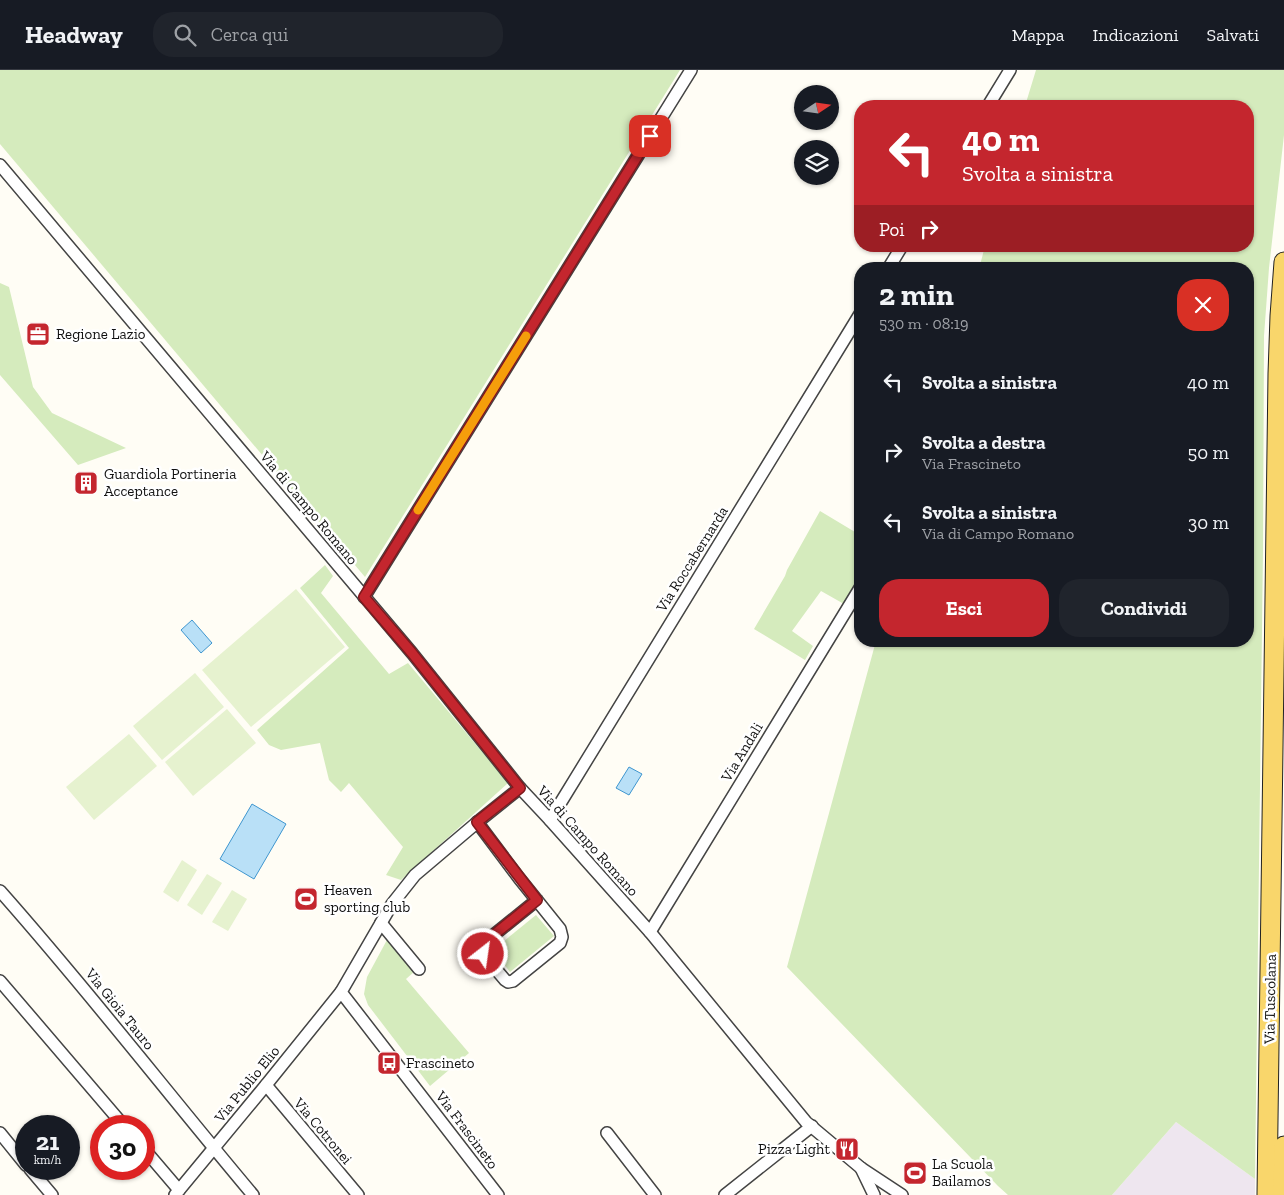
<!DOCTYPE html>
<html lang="it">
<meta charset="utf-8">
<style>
body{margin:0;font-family:"Zilla Slab",serif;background:#20242c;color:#f1f3f6;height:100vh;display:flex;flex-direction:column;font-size:19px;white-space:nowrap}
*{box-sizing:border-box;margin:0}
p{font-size:16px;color:#9ea1a6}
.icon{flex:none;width:28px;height:28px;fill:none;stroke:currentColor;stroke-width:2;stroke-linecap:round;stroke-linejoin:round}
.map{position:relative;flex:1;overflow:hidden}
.details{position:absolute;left:854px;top:192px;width:400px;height:385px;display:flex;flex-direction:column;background:#171b24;border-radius:20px;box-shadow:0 1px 4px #0004}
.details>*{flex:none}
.banner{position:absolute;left:854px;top:30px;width:400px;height:152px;border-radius:20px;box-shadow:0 1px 4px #0004;background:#c4262e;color:#fff;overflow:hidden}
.needle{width:32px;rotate:77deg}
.buttons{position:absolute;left:794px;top:15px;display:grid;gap:10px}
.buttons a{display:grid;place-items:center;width:45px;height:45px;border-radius:50%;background:#171b24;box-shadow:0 1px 4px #0004;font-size:25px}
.speed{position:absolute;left:15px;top:1045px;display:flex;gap:10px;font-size:25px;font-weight:700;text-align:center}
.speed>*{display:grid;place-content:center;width:65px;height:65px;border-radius:50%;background:#171b24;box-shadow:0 1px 4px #0004;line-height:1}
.speed small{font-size:12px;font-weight:400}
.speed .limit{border:8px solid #d22;background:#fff;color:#111}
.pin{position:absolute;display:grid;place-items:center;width:42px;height:42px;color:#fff;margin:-21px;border-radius:10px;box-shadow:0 2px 8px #0006}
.me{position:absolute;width:55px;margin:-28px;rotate:30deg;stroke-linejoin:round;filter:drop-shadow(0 0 4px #0008)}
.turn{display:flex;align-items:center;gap:18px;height:105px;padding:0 25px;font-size:22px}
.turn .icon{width:65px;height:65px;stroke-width:2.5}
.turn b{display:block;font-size:35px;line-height:42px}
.then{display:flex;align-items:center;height:48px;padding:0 25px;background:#0003;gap:10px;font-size:19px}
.round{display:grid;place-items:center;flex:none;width:52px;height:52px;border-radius:20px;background:#20242c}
.headline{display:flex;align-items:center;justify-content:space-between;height:85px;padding:0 25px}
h1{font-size:30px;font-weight:700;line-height:38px}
.primary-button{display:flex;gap:10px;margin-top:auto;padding:10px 25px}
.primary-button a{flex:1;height:58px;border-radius:20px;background:#c4262e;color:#fff;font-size:20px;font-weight:700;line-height:58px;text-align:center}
.primary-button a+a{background:#20242c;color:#f1f3f6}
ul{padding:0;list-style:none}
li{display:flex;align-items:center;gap:15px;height:70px;padding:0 25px}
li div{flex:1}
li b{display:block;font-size:19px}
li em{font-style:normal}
header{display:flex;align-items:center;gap:30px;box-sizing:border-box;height:70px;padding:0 25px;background:#171b24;border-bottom:1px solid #363941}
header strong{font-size:24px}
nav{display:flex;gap:28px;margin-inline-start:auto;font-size:18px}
.search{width:350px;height:45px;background:#20242c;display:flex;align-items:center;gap:12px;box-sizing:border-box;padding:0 18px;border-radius:20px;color:#9ea1a6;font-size:19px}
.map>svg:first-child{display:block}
.industrial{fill:#eee6ef}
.green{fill:#d5ebbd}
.pitch{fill:#e6f2cf}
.water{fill:#b9e0f7;stroke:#3f96cf}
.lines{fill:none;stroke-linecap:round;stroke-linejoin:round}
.street-casing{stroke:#444;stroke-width:14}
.primary-casing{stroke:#222;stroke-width:21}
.street{stroke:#fff;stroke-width:11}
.primary{stroke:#f9d66b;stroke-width:19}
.route-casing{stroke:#7f191e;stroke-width:12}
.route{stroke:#c4262e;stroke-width:9}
.slow{stroke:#f59e0b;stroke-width:9}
.labels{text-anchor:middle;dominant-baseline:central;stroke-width:5;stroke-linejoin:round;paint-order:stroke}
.poi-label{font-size:15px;fill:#111;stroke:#fff;text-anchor:start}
.street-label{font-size:15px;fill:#111;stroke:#fff}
</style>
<header>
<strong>Headway</strong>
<div class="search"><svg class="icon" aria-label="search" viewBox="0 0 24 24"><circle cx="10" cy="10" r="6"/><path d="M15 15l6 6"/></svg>Cerca qui</div>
<nav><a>Mappa</a><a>Indicazioni</a><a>Salvati</a></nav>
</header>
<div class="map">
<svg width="1284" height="1125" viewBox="0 0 1284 1125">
<rect width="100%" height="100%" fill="#fffdf5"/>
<path class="industrial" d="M1176,1052L1255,1109V1125H1112Z"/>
<g class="green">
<path d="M0,0H680L365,507L0,74Z"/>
<path d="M1036,0H1284V65L1269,198L1264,266L1263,481L1255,1109L1176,1052L1112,1125H1008L998,1116L787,897L876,571H1248V199H979L985,176H1248V36H1025Z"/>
<path d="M0,213L9,217L33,317L52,343L126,378L78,395L0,305Z"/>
<path d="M820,441L860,465V507L844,534L821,521L792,561L813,576L805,590L754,559L785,506L787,500Z"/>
<path d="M325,495L333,506L321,523L389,604L408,593L508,713L401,810L386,805L403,777L349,713L341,722L329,710L320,673L281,680L269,675L257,660L349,578L300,518Z"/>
<path d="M536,845L554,866L510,902L493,880Z"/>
<path d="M388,868L415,901L406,909L469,983L430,1016L368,935L364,924L367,907Z"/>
</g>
<g class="pitch">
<path d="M296,519L345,577L251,657L202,600Z"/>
<path d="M195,603L224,637L162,690L133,656Z"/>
<path d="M227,639L256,673L193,726L165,692Z"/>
<path d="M129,664L157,696L94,750L66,717Z"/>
<path d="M182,790L197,800L178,832L163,822Z"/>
<path d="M207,804L222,813L202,845L187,835Z"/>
<path d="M232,820L247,829L228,861L212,852Z"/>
</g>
<g class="water">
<path d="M192,550L212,573L201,583L181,560Z"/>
<path d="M629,697L642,704L629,725L616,718Z"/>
<path d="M252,734L286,754L254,809L220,789Z"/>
</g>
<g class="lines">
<g class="street-casing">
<g id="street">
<path d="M988,36L1010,0"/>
<path d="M0,95L412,583L520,718L550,750L650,862L806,1052L861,1098L902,1125"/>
<path d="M888,199L902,176"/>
<path d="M364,527L691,0"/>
<path d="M550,750L860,244"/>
<path d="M477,752L519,808L560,859L562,867L560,873L513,911L508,912L505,910L483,884L482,879L485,872L537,830"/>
<path d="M0,821C88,920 168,1024 253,1125"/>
<path d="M381,853L419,899"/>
<path d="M650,862L860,518"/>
<path d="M0,911L124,1056"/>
<path d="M266,1015L358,1125"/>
<path d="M0,1063L26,1095"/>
<path d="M607,1063L655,1125"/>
<path d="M144,1079L179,1120"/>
<path d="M861,1098L874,1125"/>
<path d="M30,1099L52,1125"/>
<path d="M175,1125L266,1015L341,922"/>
<path d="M498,1125L341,922L392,834L415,805L480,750L520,718"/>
<path d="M725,1125L812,1056"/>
</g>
</g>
<g class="primary-casing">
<g id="primary">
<path d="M1267,1125L1278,304L1280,246L1284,192"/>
<path d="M1283,1125L1284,1076"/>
</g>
</g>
<use href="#street" class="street"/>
<use href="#primary" class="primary"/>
</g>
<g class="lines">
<g class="route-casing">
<path id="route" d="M483,884L482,879L485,872L537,830L477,752L520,718L412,583L364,527L650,66"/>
</g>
<use href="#route" class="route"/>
<path class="slow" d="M418,440L526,266"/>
</g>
<defs>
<g id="office-square" transform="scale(1.25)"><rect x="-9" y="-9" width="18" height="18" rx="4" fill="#c4262e" stroke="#fff"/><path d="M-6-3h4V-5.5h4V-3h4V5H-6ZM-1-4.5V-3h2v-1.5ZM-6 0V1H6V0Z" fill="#fff"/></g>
<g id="building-square" transform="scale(1.25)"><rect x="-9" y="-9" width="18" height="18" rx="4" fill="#c4262e" stroke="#fff"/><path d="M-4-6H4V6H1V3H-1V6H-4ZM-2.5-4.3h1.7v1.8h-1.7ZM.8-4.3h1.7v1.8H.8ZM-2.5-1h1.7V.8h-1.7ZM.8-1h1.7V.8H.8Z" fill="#fff"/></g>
<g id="stadium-square" transform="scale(1.25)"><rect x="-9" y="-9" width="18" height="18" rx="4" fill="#c4262e" stroke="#fff"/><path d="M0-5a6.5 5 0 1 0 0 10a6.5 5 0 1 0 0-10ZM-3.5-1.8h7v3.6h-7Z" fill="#fff"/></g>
<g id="bus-square" transform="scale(1.25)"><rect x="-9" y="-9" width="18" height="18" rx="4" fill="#c4262e" stroke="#fff"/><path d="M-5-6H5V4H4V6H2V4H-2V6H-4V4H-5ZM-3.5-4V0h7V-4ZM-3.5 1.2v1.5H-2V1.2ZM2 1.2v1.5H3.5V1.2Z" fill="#fff"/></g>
<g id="restaurant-square" transform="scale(1.25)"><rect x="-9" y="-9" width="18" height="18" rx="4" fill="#c4262e" stroke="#fff"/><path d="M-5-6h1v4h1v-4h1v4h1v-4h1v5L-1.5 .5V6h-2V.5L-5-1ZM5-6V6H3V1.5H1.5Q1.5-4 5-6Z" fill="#fff"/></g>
</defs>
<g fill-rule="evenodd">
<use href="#office-square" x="38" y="264"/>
<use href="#building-square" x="86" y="413"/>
<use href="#stadium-square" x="306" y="829"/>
<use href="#bus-square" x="389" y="993"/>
<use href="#restaurant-square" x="847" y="1079"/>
<use href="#stadium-square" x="915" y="1103"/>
</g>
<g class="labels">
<g class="poi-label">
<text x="56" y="264">Regione Lazio</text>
<text x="104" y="404">Guardiola Portineria<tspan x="104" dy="17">Acceptance</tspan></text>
<text x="324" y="820">Heaven<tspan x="324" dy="17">sporting club</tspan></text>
<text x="406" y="993">Frascineto</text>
<text x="830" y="1079" text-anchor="end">Pizza Light</text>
<text x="932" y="1094">La Scuola<tspan x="932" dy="17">Bailamos</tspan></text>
</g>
<g class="street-label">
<text transform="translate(309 438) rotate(50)">Via di Campo Romano</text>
<text transform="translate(692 489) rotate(-58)">Via Roccabernarda</text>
<text transform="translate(742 682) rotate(-59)">Via Andali</text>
<text transform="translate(588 771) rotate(48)">Via di Campo Romano</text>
<text transform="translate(1270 929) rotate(-89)">Via Tuscolana</text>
<text transform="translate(120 939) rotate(51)">Via Gioia Tauro</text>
<text transform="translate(247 1014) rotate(-51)">Via Publio Elio</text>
<text transform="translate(467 1060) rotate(53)">Via Frascineto</text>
<text transform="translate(323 1061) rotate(50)">Via Cotronei</text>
</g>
</g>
</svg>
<div class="buttons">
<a><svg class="needle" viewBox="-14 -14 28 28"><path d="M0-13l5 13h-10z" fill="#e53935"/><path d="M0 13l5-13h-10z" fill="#9ea1a6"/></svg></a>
<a><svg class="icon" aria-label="layers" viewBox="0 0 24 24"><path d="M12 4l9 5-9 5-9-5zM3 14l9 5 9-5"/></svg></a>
</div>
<div class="speed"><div>21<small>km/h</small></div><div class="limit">30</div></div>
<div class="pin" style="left:650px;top:66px;background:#d93025"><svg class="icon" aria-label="arrive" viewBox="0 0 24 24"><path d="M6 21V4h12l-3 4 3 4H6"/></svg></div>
<svg class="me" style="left:483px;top:884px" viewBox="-20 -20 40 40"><circle r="17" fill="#c4262e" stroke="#fff" stroke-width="3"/><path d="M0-11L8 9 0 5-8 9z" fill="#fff"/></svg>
<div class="banner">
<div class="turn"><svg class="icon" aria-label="left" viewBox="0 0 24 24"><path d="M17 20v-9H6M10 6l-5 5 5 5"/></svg><div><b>40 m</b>Svolta a sinistra</div></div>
<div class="then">Poi<svg class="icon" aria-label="right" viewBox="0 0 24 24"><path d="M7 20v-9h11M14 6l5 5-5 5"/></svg></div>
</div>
<section class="details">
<div class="headline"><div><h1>2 min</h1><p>530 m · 08:19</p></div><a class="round" style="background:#d93025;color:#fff"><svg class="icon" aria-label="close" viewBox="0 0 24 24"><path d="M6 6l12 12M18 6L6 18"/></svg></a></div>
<ul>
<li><svg class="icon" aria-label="left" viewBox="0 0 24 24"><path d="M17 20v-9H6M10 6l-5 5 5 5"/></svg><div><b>Svolta a sinistra</b></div><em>40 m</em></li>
<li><svg class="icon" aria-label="right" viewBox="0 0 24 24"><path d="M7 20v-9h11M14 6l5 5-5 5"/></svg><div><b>Svolta a destra</b><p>Via Frascineto</p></div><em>50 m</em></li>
<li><svg class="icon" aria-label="left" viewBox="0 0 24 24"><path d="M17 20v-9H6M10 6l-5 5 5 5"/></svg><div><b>Svolta a sinistra</b><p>Via di Campo Romano</p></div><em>30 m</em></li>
</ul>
<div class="primary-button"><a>Esci</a><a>Condividi</a></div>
</section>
</div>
